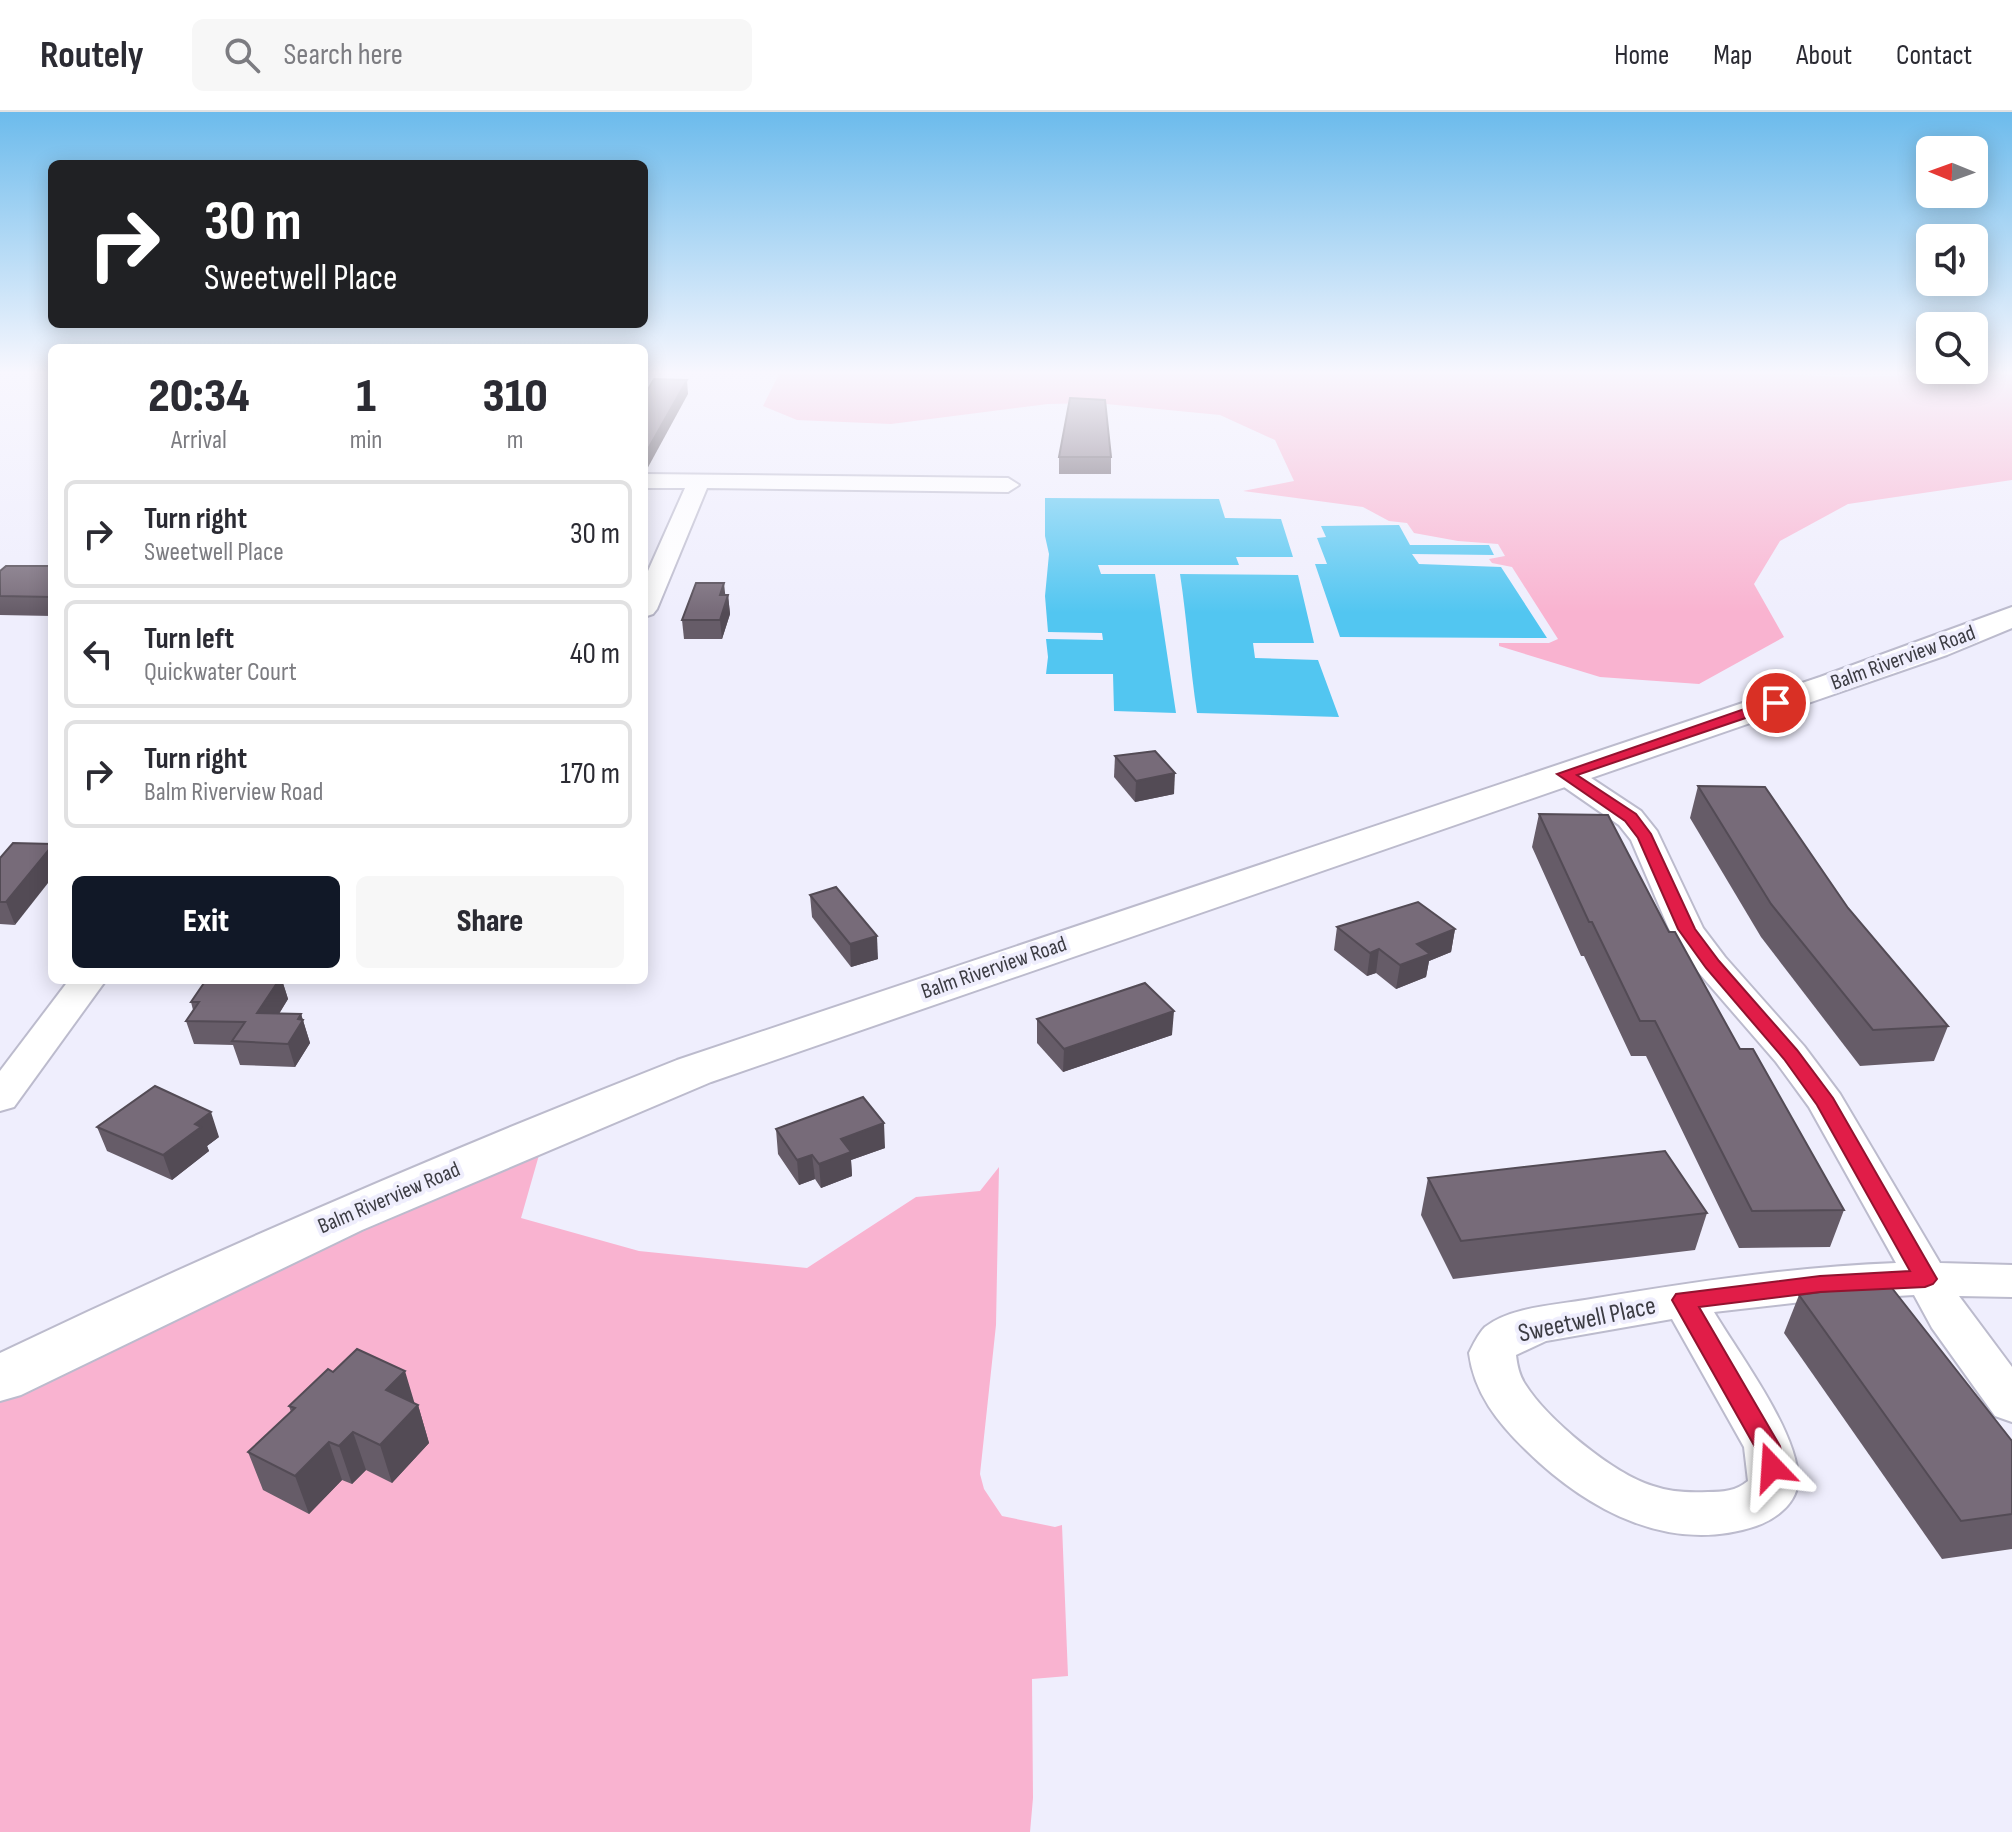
<!DOCTYPE html>
<style>
body{margin:0;font-family:"Sofia Sans Condensed",sans-serif;background:#f7f7f7;color:#2b2b33;height:100vh;display:flex;flex-direction:column;font-size:30px;white-space:nowrap}
*{box-sizing:border-box;margin:0}
p{font-size:26px;color:#7c7c81}
.icon{flex:none;width:44px;height:44px;fill:none;stroke:currentColor;stroke-width:2;stroke-linecap:round;stroke-linejoin:round}
.map{position:relative;flex:1;overflow:hidden}
.sheet{position:absolute;left:48px;top:232px;width:600px;height:640px;display:flex;flex-direction:column;background:#fff;border-radius:12px;box-shadow:0 4px 20px #0003}
.sheet>*{flex:none}
.top-card{position:absolute;left:48px;top:48px;width:600px;height:168px;border-radius:12px;box-shadow:0 4px 20px #0003;background:#202124;color:#fff;overflow:hidden}
.needle{width:52px;rotate:271deg}
.buttons{position:absolute;left:1916px;top:24px;display:grid;gap:16px}
.buttons a{display:grid;place-items:center;width:72px;height:72px;border-radius:12px;background:#fff;box-shadow:0 4px 20px #0003;font-size:40px}
.pin{position:absolute;display:grid;place-items:center;width:68px;height:68px;color:#fff;margin:-34px;border:4px solid #fff;border-radius:50%;box-shadow:0 2px 8px #0007}
.me{position:absolute;width:88px;margin:-44px;rotate:340deg;stroke-linejoin:round;filter:drop-shadow(0 0 6px #0008)}
.turn{display:flex;align-items:center;gap:28px;height:168px;padding:0 24px;font-size:36px}
.turn .icon{width:104px;height:104px;stroke-width:2.5}
.turn b{display:block;font-size:56px;line-height:68px}
.eta{display:flex;justify-content:space-evenly;align-items:center;height:136px;text-align:center}
.eta b{font-size:48px;font-weight:800;line-height:56px}
.button{display:flex;gap:16px;margin-top:auto;padding:16px 24px}
.button a{flex:1;height:92px;border-radius:12px;background:#111827;color:#fff;font-size:32px;font-weight:800;line-height:92px;text-align:center}
.button a+a{background:#f7f7f7;color:#2b2b33}
ul{padding:0;list-style:none}
li{display:flex;align-items:center;gap:24px;height:108px;margin:0 16px 12px;padding:0 8px;border:4px solid #e1e1e2;border-radius:12px}
li div{flex:1}
li b{display:block;font-size:30px}
li em{font-style:normal}
header{display:flex;align-items:center;gap:48px;box-sizing:border-box;height:112px;padding:0 40px;background:#fff;border-bottom:2px solid #e1e1e2}
header strong{font-size:38px}
nav{display:flex;gap:44px;margin-inline-start:auto;font-size:28px}
.search{width:560px;height:72px;background:#f7f7f7;display:flex;align-items:center;gap:20px;box-sizing:border-box;padding:0 28px;border-radius:12px;color:#7c7c81;font-size:30px}
.map>svg:first-child{display:block}
.green{fill:#f9b3d0}
.water{fill:#52c6f1}
.lines{fill:none;stroke-linecap:round;stroke-linejoin:round}
.minor-casing{stroke:#bcbbcd;stroke-width:4}
.secondary-casing{stroke:#bcbbcd;stroke-width:4}
.minor{fill:#fff;fill-rule:evenodd}
.secondary{fill:#fff;fill-rule:evenodd}
.wall{fill:#665c68}
.shaded-wall{fill:#534b55}
.building{fill:#776b79;stroke:#534b55;stroke-width:2}
.route{fill:#e11d48;stroke:#92132f;stroke-width:2}
.labels{text-anchor:middle;dominant-baseline:central;stroke-width:8;stroke-linejoin:round;paint-order:stroke}
.street-label{font-size:22px;fill:#3c3c43;stroke:#efeefd}
.near-street-label{font-size:26px;fill:#3c3c43;stroke:#efeefd}
</style>
<header>
<strong>Routely</strong>
<div class="search"><svg class="icon" aria-label="search" viewBox="0 0 24 24"><circle cx="10" cy="10" r="6"/><path d="M15 15l6 6"/></svg>Search here</div>
<nav><a>Home</a><a>Map</a><a>About</a><a>Contact</a></nav>
</header>
<div class="map">
<svg width="2012" height="1720" viewBox="0 0 2012 1720">
<rect width="100%" height="100%" fill="#efeefd"/>
<g class="green">
<path d="M780,260H1740L1848,265L2012,260V368L1848,392L1780,429L1754,472L1784,525L1699,572L1600,565L1499,534V531H1549L1558,527L1512,455L1492,451L1489,447L1505,444L1498,432L1458,429L1414,421L1407,411L1389,409L1363,395L1243,379L1294,369L1275,328L1220,303L1096,291L1048,292L891,312L797,308L763,294Z"/>
<path d="M539,1043L521,1106L639,1139L807,1156L916,1085L980,1079L999,1055L996,1213L980,1362L984,1377L1002,1404L1055,1415L1062,1413L1068,1564L1032,1567L1033,1686L1030,1720H0V1284L193,1188Z"/>
</g>
<g class="water">
<path d="M1045,386L1219,387L1225,406L1281,407L1293,445H1236L1239,453H1098L1101,462H1155L1176,601L1114,599L1113,562H1046L1048,545L1046,527L1103,528L1102,521L1048,520L1045,484L1049,442L1045,424Z"/>
<path d="M1399,413L1410,433H1489L1494,443L1412,442L1419,452L1501,455L1547,526L1340,525L1315,452H1327L1317,426L1326,425L1321,414Z"/>
<path d="M1180,462L1298,463L1314,531H1253L1255,546L1318,548L1339,605L1197,601C1190,555 1187,508 1180,462Z"/>
</g>
<g class="lines">
<g class="minor-casing">
<g id="minor">
<path d="M644,362L1008,366L1019,373L1008,380L707,376L657,497L653,502L644,505V468L685,376H644Z"/>
<path d="M1565,653L1576,656L1641,699L1657,719L1703,816L1725,845L1804,934L1840,982L1940,1151L2012,1153V1185L1959,1184L2012,1255V1310L1995,1304L1932,1216L1914,1183L1810,1189L1714,1200C1739,1242 1798,1320 1798,1367C1798,1391 1776,1407 1756,1414C1670,1443 1587,1398 1526,1338C1498,1311 1474,1281 1469,1241C1473,1233 1478,1222 1485,1215C1513,1194 1558,1193 1591,1187C1692,1170 1793,1155 1896,1151L1809,995L1776,950L1699,861L1669,817L1631,728L1619,713L1554,668L1550,662L1554,656ZM1672,1207L1744,1335L1748,1369C1736,1379 1723,1380 1708,1380C1690,1381 1670,1380 1653,1374C1613,1362 1547,1307 1525,1272C1519,1263 1517,1252 1516,1243L1546,1229Z"/>
<path d="M69,868H106L14,995L0,999V959Z"/>
</g>
</g>
<g class="secondary-casing">
<path id="secondary" d="M2012,495V516L1947,543L711,970L362,1118L21,1283L0,1289V1241C222,1135 448,1038 677,948L1820,565Z"/>
</g>
<use href="#minor" class="minor"/>
<use href="#secondary" class="secondary"/>
</g>
<g class="wall">
<rect x="1059" y="345" width="52" height="17"/>
<path d="M52,454V504L0,503V459Z"/>
<path d="M725,483H728L730,502L722,527H684L682,508Z"/>
<path d="M1115,644L1174,682L1135,690L1114,665Z"/>
<path d="M1698,674L1848,796L1948,914L1934,949L1860,954L1761,825L1690,706Z"/>
<path d="M1539,702L1669,820L1740,937L1844,1098L1830,1135L1739,1136L1646,944H1631L1584,844H1581L1532,735Z"/>
<path d="M0,746L15,813L0,812Z"/>
<path d="M810,783L878,847L851,855L812,805Z"/>
<path d="M1337,815L1455,817L1451,840L1429,849L1426,865L1396,877L1376,861L1367,864L1334,838Z"/>
<path d="M206,868H282L288,887L279,902H301L310,931L295,955L240,953L233,933L194,932L186,909L193,898L191,890Z"/>
<path d="M1037,907L1172,923L1063,960L1037,931Z"/>
<path d="M97,1015L219,1025L207,1034L209,1039L172,1068L107,1039Z"/>
<path d="M776,1017L885,1036L851,1048L852,1064L821,1076L815,1067L799,1073L778,1042Z"/>
<path d="M1428,1066L1707,1101L1695,1138L1453,1167L1421,1103Z"/>
<path d="M1799,1183L2012,1329V1437L1942,1447L1784,1221Z"/>
<path d="M333,1260L418,1293L429,1331L392,1371L366,1358L352,1372L342,1368L309,1402L263,1378L248,1340L291,1300L289,1294Z"/>
</g>
<g class="shaded-wall">
<path d="M687,268L688,282L646,359L644,344Z"/>
<path d="M724,471L726,490L728,483L730,502L722,527L720,508V483Z"/>
<path d="M1175,661L1174,682L1135,690L1136,669Z"/>
<path d="M52,734V766L15,813L6,790Z"/>
<path d="M1455,817L1451,840L1429,849L1426,865L1396,877L1400,853L1417,832Z"/>
<path d="M877,824L878,847L851,855L850,832Z"/>
<path d="M1379,837L1376,861L1367,864L1370,841Z"/>
<path d="M269,868H282L288,887L265,924L257,901Z"/>
<path d="M1174,899L1172,923L1063,960L1064,937Z"/>
<path d="M301,902L310,931L295,955L288,932Z"/>
<path d="M211,1000L219,1025L207,1034L209,1039L172,1068L163,1043L195,1012Z"/>
<path d="M884,1011L885,1036L851,1048L852,1064L821,1076L819,1052L841,1027Z"/>
<path d="M812,1043L815,1067L799,1073L797,1048Z"/>
<path d="M405,1259L416,1296L418,1293L429,1331L392,1371L380,1333L386,1278Z"/>
<path d="M353,1320L366,1358L352,1372L339,1334Z"/>
<path d="M329,1330L342,1368L309,1402L295,1364Z"/>
</g>
<g class="building">
<path d="M654,267L687,268L644,344V284Z"/>
<path d="M1070,286L1105,288L1111,345H1059Z"/>
<path d="M6,454H52V485L0,484V459Z"/>
<path d="M696,471H724L720,483H728L720,508H682Z"/>
<path d="M1155,639L1175,661L1136,669L1115,644Z"/>
<path d="M1698,674L1765,675L1848,796L1948,914L1873,918L1771,792Z"/>
<path d="M1539,702L1608,703L1669,820H1675L1740,937H1753L1844,1098L1752,1099L1655,909H1640L1592,810H1589Z"/>
<path d="M13,731L52,732V734L6,790H0V746Z"/>
<path d="M836,775L877,824L850,832L810,783Z"/>
<path d="M1418,790L1455,817L1417,832L1430,842L1400,853L1379,837L1370,841L1337,815Z"/>
<path d="M206,868H279L257,901L301,902L298,907L303,908L288,932L232,929L245,910L186,909L199,890H191Z"/>
<path d="M1145,871L1174,899L1064,937L1037,907Z"/>
<path d="M155,974L211,1000L195,1012L201,1015L163,1043L97,1015Z"/>
<path d="M863,985L884,1011L841,1027L851,1040L819,1052L812,1043L797,1048L776,1017Z"/>
<path d="M1665,1039L1707,1101L1461,1129L1428,1066Z"/>
<path d="M1888,1171L2012,1329V1402L1961,1409L1799,1183Z"/>
<path d="M357,1237L405,1259L386,1278L418,1293L380,1333L353,1320L339,1334L329,1330L295,1364L248,1340L295,1296L289,1294L328,1257L333,1260Z"/>
</g>
<linearGradient id="sky" x2="0" y2="1"><stop stop-color="#6cbbec"/><stop offset="0.52" stop-color="#f8f7fe"/><stop offset="1" stop-color="#f8f7fe" stop-opacity="0"/></linearGradient>
<rect width="2012" height="501" fill="url(#sky)"/>
<path class="route" d="M1776,586L1781,588V594L1577,663L1636,702L1651,722L1695,817L1719,849L1797,938L1833,986L1937,1167L1933,1172L1925,1175L1820,1180L1699,1195L1780,1334L1784,1355L1781,1362L1772,1365L1763,1362L1755,1335L1672,1188L1676,1182L1820,1164L1910,1159L1817,993L1784,947L1706,856L1678,817L1638,726L1625,709L1557,662Z"/>
<g class="labels">
<g class="street-label">
<text transform="translate(1903 546) rotate(-20)">Balm Riverview Road</text>
<text transform="translate(994 856) rotate(-19)">Balm Riverview Road</text>
<text transform="translate(389 1086) rotate(-23)">Balm Riverview Road</text>
</g>
<g class="near-street-label">
<text transform="translate(1587 1208) rotate(-12)">Sweetwell Place</text>
</g>
</g>
</svg>
<div class="buttons">
<a><svg class="needle" viewBox="-14 -14 28 28"><path d="M0-13l5 13h-10z" fill="#e53935"/><path d="M0 13l5-13h-10z" fill="#7c7c81"/></svg></a>
<a><svg class="icon" aria-label="sound" viewBox="0 0 24 24"><path d="M4 9h4l5-4v14l-5-4H4zM17 9q2 3 0 6"/></svg></a>
<a><svg class="icon" aria-label="search" viewBox="0 0 24 24"><circle cx="10" cy="10" r="6"/><path d="M15 15l6 6"/></svg></a>
</div>
<div class="pin" style="left:1776px;top:591px;background:#d93025"><svg class="icon" aria-label="arrive" viewBox="0 0 24 24"><path d="M6 21V4h12l-3 4 3 4H6"/></svg></div>
<svg class="me" style="left:1772px;top:1355px" viewBox="-20 -20 40 40"><path d="M0-17L14 15 0 8-14 15z" fill="#e11d48" stroke="#fff" stroke-width="4"/></svg>
<div class="top-card">
<div class="turn"><svg class="icon" aria-label="right" viewBox="0 0 24 24"><path d="M7 20v-9h11M14 6l5 5-5 5"/></svg><div><b>30 m</b>Sweetwell Place</div></div>
</div>
<section class="sheet">
<div class="eta">
<div><b>20:34</b><p>Arrival</p></div>
<div><b>1</b><p>min</p></div>
<div><b>310</b><p>m</p></div>
</div>
<ul>
<li><svg class="icon" aria-label="right" viewBox="0 0 24 24"><path d="M7 20v-9h11M14 6l5 5-5 5"/></svg><div><b>Turn right</b><p>Sweetwell Place</p></div><em>30 m</em></li>
<li><svg class="icon" aria-label="left" viewBox="0 0 24 24"><path d="M17 20v-9H6M10 6l-5 5 5 5"/></svg><div><b>Turn left</b><p>Quickwater Court</p></div><em>40 m</em></li>
<li><svg class="icon" aria-label="right" viewBox="0 0 24 24"><path d="M7 20v-9h11M14 6l5 5-5 5"/></svg><div><b>Turn right</b><p>Balm Riverview Road</p></div><em>170 m</em></li>
</ul>
<div class="button"><a>Exit</a><a>Share</a></div>
</section>
</div>
